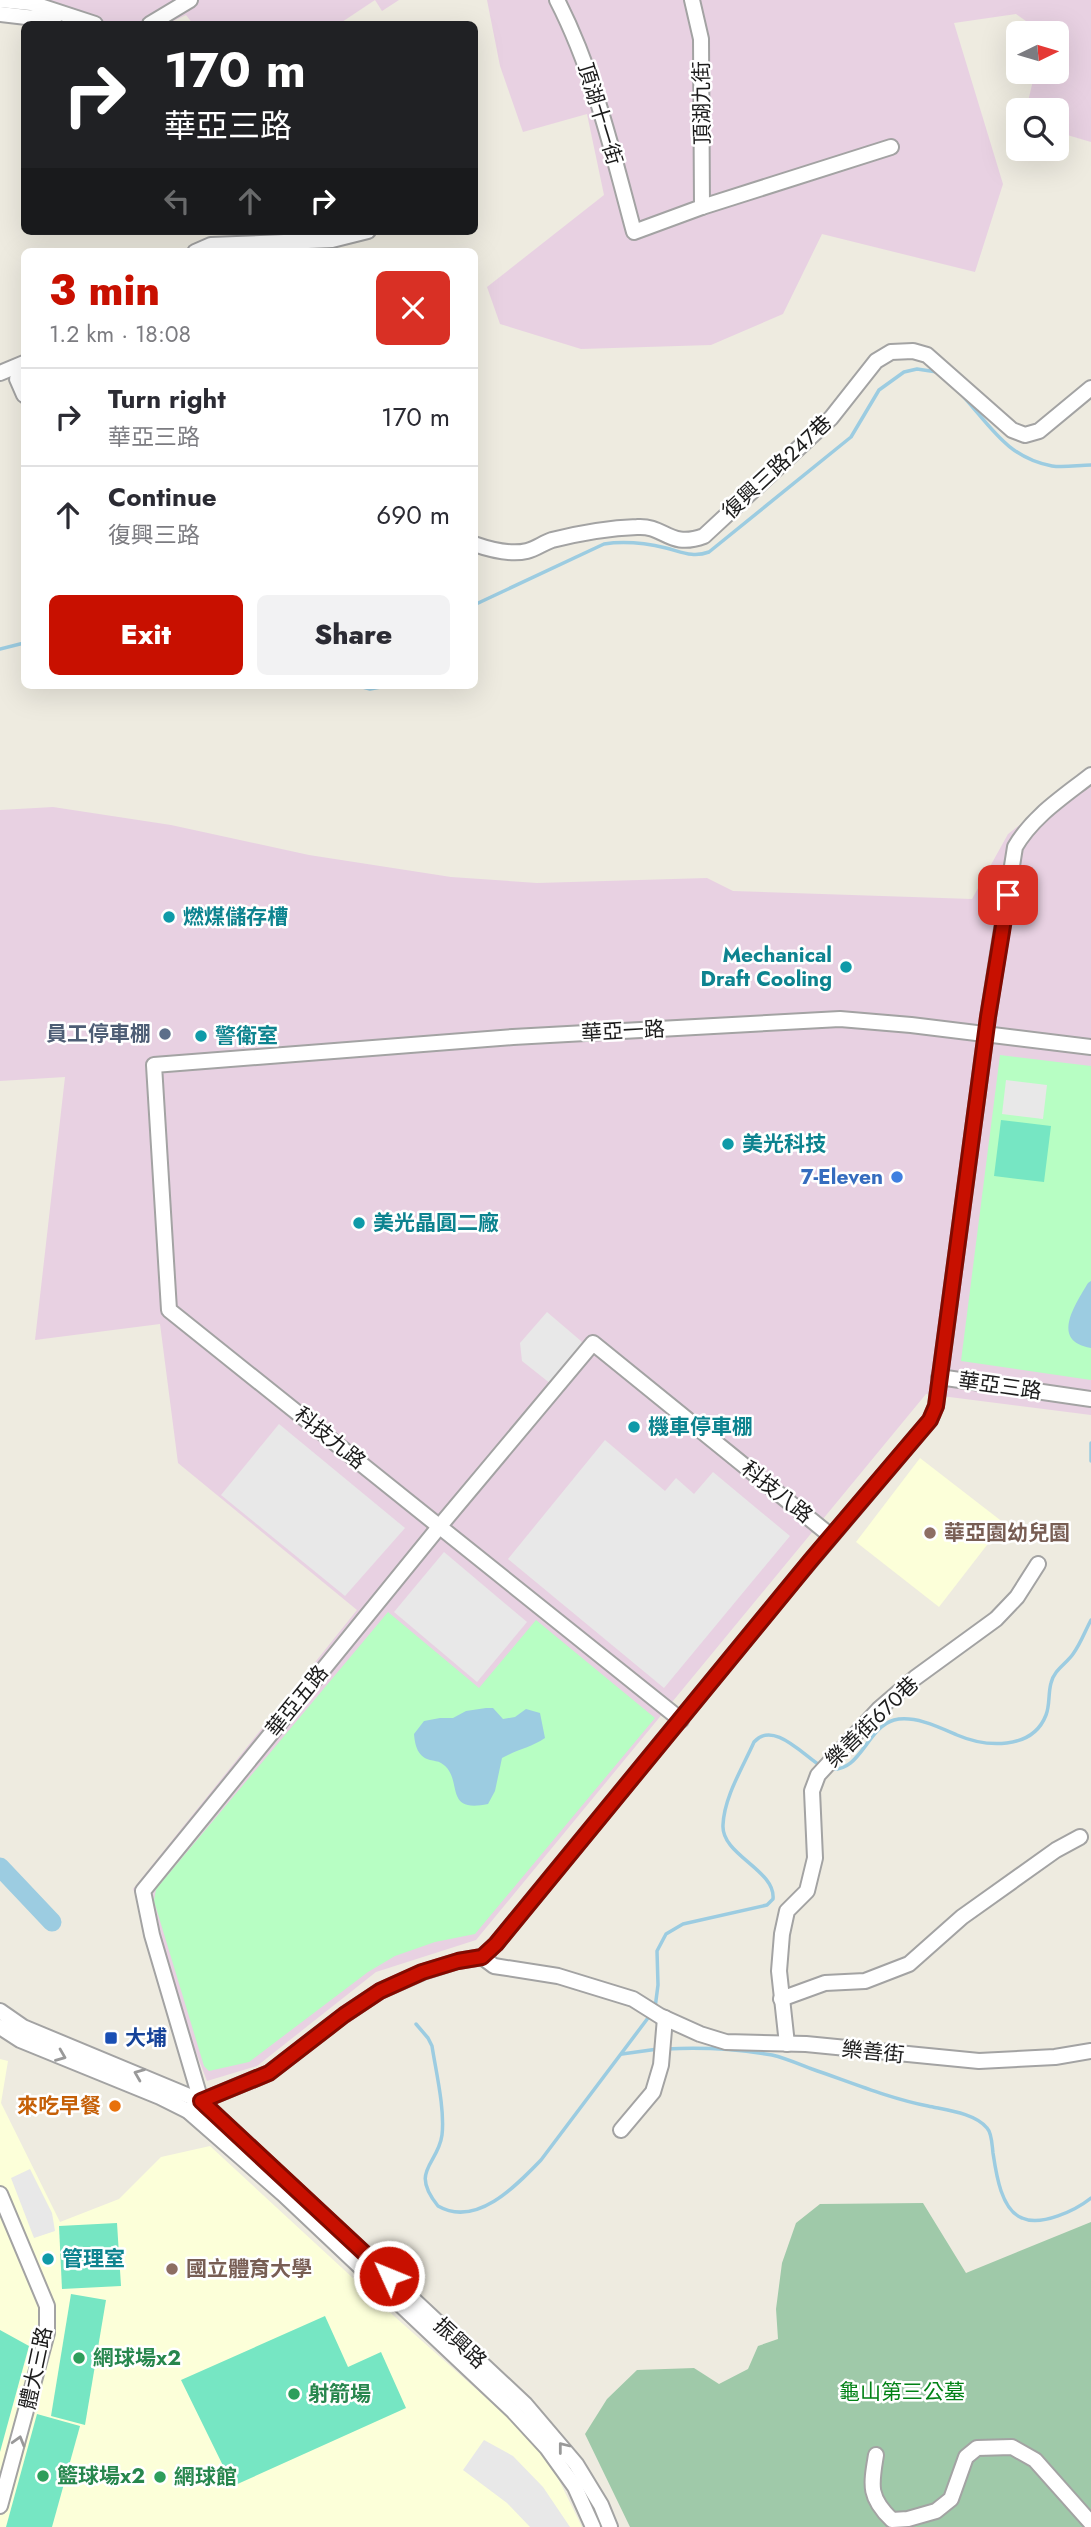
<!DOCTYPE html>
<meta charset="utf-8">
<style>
body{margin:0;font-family:Jost,"Noto Sans TC",sans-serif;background:#f2f2f3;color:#2b2b33;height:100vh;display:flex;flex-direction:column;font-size:26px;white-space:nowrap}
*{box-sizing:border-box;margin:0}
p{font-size:23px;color:#7c7c81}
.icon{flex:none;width:38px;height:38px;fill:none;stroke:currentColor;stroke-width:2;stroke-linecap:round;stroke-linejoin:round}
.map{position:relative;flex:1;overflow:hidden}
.side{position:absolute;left:21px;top:248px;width:457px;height:441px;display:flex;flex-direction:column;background:#fff;border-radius:10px;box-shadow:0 7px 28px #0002}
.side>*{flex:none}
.banner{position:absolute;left:21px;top:21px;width:457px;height:214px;border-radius:10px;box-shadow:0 7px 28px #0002;background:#202124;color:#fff;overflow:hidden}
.needle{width:46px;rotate:85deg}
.fabs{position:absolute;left:1006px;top:21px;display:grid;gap:14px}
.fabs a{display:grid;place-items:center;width:63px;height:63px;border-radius:10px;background:#fff;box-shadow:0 7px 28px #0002;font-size:35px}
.pin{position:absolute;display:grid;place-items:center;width:60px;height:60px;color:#fff;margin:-30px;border-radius:14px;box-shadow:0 4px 10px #0006}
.me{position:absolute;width:77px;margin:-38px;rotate:314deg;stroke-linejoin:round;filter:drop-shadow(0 0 5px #0008)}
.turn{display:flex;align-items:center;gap:24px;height:147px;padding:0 28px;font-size:32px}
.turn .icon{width:91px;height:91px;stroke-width:2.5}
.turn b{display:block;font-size:49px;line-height:60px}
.lanes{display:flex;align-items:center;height:66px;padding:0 28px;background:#0003;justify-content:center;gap:35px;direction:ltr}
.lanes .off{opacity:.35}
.round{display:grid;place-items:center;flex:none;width:74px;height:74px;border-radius:10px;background:#f2f2f3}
.head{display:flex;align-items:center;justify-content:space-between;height:119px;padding:0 28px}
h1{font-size:42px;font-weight:800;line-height:52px;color:#c81000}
.cta{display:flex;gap:14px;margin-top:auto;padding:14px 28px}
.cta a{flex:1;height:80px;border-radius:10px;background:#c81000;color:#fff;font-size:28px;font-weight:800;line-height:80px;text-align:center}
.cta a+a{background:#f2f2f3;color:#2b2b33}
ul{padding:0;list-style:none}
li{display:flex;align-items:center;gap:21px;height:98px;padding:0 28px;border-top:2px solid #e1e1e2}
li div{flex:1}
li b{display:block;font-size:26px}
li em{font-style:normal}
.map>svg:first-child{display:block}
.industrial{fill:#e8d1e2}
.education{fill:#fcffd9}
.cemetery{fill:#9fc9a9}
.park{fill:#b7fec3}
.pitch{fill:#76e6c3}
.parking{fill:#e8e8e8}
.water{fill:#9ccce1}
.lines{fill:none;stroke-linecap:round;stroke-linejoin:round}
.stream{stroke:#9ccce1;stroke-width:3.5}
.river{stroke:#9ccce1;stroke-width:19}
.minor-casing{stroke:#a3a3a3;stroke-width:18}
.minor{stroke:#fff;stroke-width:14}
.oneway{stroke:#999}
.route-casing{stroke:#820a00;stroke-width:18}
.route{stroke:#c81000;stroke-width:12}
.culture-dot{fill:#0f9aa8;stroke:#fff;stroke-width:2.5}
.service-dot{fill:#5c6f8a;stroke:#fff;stroke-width:2.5}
.shop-dot{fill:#3f7fe0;stroke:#fff;stroke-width:2.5}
.education-dot{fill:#8d6e63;stroke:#fff;stroke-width:2.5}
.transit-dot{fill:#1a4fb4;stroke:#fff;stroke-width:2.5}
.food-dot{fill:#e8710a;stroke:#fff;stroke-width:2.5}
.leisure-dot{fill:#2e9e5b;stroke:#fff;stroke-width:2.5}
.labels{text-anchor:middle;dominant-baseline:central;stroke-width:5;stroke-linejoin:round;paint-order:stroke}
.street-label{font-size:21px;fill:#1c1c1c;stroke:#fff}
.culture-label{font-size:21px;font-weight:bold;fill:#0d838f;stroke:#fff;text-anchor:start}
.service-label{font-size:21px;font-weight:bold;fill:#4e5e75;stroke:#fff;text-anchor:end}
.shop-label{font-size:21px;font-weight:bold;fill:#366cbe;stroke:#fff;text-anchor:end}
.education-label{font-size:21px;font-weight:bold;fill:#785e54;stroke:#fff;text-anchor:start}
.transit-label{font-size:21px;font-weight:bold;fill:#164399;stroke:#fff;text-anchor:start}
.food-label{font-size:21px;font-weight:bold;fill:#c56008;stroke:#fff;text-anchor:end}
.leisure-label{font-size:21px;font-weight:bold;fill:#27864d;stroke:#fff;text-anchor:start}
.park-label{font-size:21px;fill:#028216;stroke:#fff}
</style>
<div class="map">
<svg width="1091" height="2527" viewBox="0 0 1091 2527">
<rect width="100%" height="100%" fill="#eeebe0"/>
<g class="industrial">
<path d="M47,0H399L382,11L375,0L339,24H193L186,15L167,24H103Z"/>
<path d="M487,0H1091V142L1057,132V110H1026L1035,72H1057V33H1043L1016,14L954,23L1003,184L975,272L822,234L783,314L711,345L581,349L500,324L487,287L604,195L587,114L523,132L500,66Z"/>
<path d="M1091,770V1415L926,1394L476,1940L376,1972L257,2066L207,2081L133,1889L357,1610L178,1463L160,1324L35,1340L65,1077L0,1081V810L53,807L171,825L309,855L451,877L537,883L707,878L733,891L972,899L1008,834Z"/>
</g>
<g class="education">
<path d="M920,1458L1004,1523L939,1607L856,1542Z"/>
<path d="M0,2059L8,2061L1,2103L60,2222L119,2199L161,2157L210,2146L394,2316L522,2430L541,2450L553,2468L582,2527H0Z"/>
</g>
<path class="cemetery" d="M923,2203L966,2273L1091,2222V2527H630L585,2434L607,2399L637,2370L694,2368L719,2384L748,2369L758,2346L778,2339L776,2309L782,2263L796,2223L820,2204Z"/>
<g class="park">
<path d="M1000,1055L1091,1066V1380L961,1361Z"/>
<path d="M388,1612L479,1688L536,1620L655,1718L475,1934L435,1942L395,1956L368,1972L249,2062L209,2071L204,2066L154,1901L156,1889Z"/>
</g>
<g class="pitch">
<path d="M1001,1120L1051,1126L1044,1182L994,1176Z"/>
<path d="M117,2223L121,2286L62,2289L59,2226Z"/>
<path d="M71,2294L106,2300L85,2425L51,2416Z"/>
<path d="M325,2316L348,2367L381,2352L406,2408L233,2486L181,2380Z"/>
<path d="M0,2330L29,2346L0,2452Z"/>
<path d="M37,2414L80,2426L52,2527H6Z"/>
</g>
<g class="parking">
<path d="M1006,1080L1047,1085L1043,1119L1002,1114Z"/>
<path d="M547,1312L581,1341L583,1345L551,1384L522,1361L520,1343Z"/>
<path d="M279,1424L405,1528L345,1596L221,1495Z"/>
<path d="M605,1440L665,1491L676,1478L694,1494L713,1472L790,1536L664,1688L508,1559Z"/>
<path d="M444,1552L527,1622L477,1682L394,1612Z"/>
<path d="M30,2169L52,2213L55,2231L34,2238L11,2178Z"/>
<path d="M484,2440L513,2456L543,2487L570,2527H530L507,2503L463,2470Z"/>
</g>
<g class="water">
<path d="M1091,1281V1348C1050,1341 1075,1305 1088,1283Z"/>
<path d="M486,1708H493L503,1719L515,1717L526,1709L540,1713L545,1738C532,1747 516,1750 502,1758L495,1791L488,1804C441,1814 465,1777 441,1763C438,1761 434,1761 430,1760C418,1757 415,1746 414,1734L424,1721L440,1718H453L466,1711Z"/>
</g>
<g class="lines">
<g class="stream">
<path d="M963,396C991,427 1008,458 1052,466C1064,468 1079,465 1091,465"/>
<path d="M474,605L604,544C624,541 645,543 666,548C682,552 693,558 709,552L851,437L879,390L904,372L917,369L937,372"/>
<path d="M0,649L24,643"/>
<path d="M359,686L370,689L386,686"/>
<path d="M1091,1443V1461"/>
<path d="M828,1769C861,1774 866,1728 894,1720C914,1715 939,1727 957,1735C985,1747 1032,1751 1046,1715C1050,1705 1048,1694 1051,1683C1054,1670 1066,1664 1073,1654C1081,1643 1085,1631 1091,1620"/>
<path d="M655,2008L658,1985L657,1951L666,1934L683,1924L767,1905L773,1899C776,1870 721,1855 723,1825C724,1797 743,1767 754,1742C773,1720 803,1755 821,1766"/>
<path d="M416,2024L428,2038L432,2046C436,2072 445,2109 442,2135C438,2165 409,2170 438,2206C476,2228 516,2186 541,2160L651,2014"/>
<path d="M666,2049C701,2047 737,2049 772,2055C785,2058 799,2064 812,2069C850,2082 888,2098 928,2106C946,2110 975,2113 987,2128C992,2133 992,2145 993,2153C996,2173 1001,2210 1022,2218C1041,2227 1076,2210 1091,2198"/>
<path d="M622,2054L658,2049"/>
</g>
<path class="river" d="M0,1867L52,1922"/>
<g class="minor-casing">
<g id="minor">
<path d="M0,0L31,3L95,24"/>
<path d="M557,0C594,72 613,154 634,232L702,207L891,147"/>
<path d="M692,0L701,39L702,207"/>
<path d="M0,14L35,18L55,24"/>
<path d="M150,24L190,0"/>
<path d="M195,252L211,245L332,240L368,231"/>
<path d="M0,373L24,363"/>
<path d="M24,378L17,379L24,395"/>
<path d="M474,544C491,550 510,555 527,551C536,549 543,543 552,540C580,533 609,528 637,527C665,525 669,549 704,536L831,418L876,361L891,352L913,351L927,355L1012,430L1025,435L1039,431L1091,388"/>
<path d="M939,1377L1091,1399"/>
<path d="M681,1720L169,1310L154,1065L513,1037L840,1019L911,1025L1091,1047"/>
<path d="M482,1957L494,1966L558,1976L633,1999L660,2016L700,2034L726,2042L806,2044L979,2061L1055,2057L1091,2051"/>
<path d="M781,1999L825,1983L865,1981L909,1964L962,1917L1056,1850L1080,1837"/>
<path d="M0,2011L23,2027L201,2101L525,2404L576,2464L601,2505L610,2527"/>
<path d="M0,2027L20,2040L160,2097L188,2111L283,2194L513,2411L547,2448L575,2487L593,2527"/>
<path d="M787,2044L779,1971L782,1934L787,1911L807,1891L815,1858L812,1791L818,1775L879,1709L915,1678L996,1619L1017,1597L1038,1564"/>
<path d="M201,2101L152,1935L143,1891L439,1527L593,1343L831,1536"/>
<path d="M188,2111L201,2101L269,2073L344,2015L380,1991L423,1972L458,1961L482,1957L496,1944L797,1577L930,1420L936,1406L988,1017L1015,847C1033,816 1063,797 1091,775"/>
<path d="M621,2130L653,2092L661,2065L665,2018"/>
<path d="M0,2194L47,2306V2333L0,2506"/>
<path d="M876,2455C871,2485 868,2497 892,2520L908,2519L936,2511L951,2499L966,2457L977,2448L1012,2447L1035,2460L1091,2523"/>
</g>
</g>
<use href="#minor" class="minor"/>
</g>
<defs><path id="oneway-chevron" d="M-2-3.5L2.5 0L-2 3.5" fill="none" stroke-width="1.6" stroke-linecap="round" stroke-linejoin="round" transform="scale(1.75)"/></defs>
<g class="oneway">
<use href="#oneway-chevron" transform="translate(61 2056) rotate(22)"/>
<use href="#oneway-chevron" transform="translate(139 2074) rotate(-158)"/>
<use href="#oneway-chevron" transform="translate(19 2441) rotate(-74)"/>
<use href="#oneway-chevron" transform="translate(563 2447) rotate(-128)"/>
</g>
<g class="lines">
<g class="route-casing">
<path id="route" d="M389,2276L201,2101L269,2073L344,2015L380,1991L422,1972L458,1961L482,1957L496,1944L811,1560L930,1420L936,1406L988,1017L1008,895"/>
</g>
<use href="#route" class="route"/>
</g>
<g class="culture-dot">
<circle cx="169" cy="917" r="7"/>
<circle cx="846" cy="967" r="7"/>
<circle cx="201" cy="1036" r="7"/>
<circle cx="728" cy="1144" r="7"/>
<circle cx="359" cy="1223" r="7"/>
<circle cx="634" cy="1427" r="7"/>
<circle cx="48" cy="2259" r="7"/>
</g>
<circle class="service-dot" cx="165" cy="1034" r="7"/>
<circle class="shop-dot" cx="897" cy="1177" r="7"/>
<g class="education-dot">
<circle cx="930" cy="1533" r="7"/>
<circle cx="172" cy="2269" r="7"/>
</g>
<rect class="transit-dot" x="104" y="2031" width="14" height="14" rx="3.5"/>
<circle class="food-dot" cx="115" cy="2106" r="7"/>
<g class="leisure-dot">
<circle cx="79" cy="2358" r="7"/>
<circle cx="294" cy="2394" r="7"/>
<circle cx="43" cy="2476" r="7"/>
<circle cx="160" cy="2477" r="7"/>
</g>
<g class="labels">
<g class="street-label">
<text transform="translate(702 103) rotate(-91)">頂湖九街</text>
<text transform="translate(600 114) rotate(73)">頂湖十一街</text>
<text transform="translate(777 467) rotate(-43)">復興三路247巷</text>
<text transform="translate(623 1031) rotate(-3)">華亞一路</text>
<text transform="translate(1000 1386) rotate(8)">華亞三路</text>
<text transform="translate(330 1438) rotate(39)">科技九路</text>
<text transform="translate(777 1492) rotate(39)">科技八路</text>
<text transform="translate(297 1701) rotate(-51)">華亞五路</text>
<text transform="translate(872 1722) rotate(-44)">樂善街670巷</text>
<text transform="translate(873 2052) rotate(6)">樂善街</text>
<text transform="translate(460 2343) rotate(43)">振興路</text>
<text transform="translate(36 2368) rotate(-78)">體大三路</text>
</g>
<g class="culture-label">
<text x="183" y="917">燃煤儲存槽</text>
<text x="832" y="955" text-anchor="end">Mechanical<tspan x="832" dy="24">Draft Cooling</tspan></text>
<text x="215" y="1036">警衛室</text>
<text x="742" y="1144">美光科技</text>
<text x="373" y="1223">美光晶圓二廠</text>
<text x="648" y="1427">機車停車棚</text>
<text x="62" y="2259">管理室</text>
</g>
<g class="service-label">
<text x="151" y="1034">員工停車棚</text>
</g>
<g class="shop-label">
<text x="883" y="1177">7-Eleven</text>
</g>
<g class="education-label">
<text x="944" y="1533">華亞園幼兒園</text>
<text x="186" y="2269">國立體育大學</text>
</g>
<g class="transit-label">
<text x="125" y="2038">大埔</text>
</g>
<g class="food-label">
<text x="101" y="2106">來吃早餐</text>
</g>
<g class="leisure-label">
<text x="93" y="2358">網球場x2</text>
<text x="308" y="2394">射箭場</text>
<text x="57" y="2476">籃球場x2</text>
<text x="174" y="2477">網球館</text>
</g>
<g class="park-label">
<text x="902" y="2392">龜山第三公墓</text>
</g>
</g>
</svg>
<div class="fabs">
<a><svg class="needle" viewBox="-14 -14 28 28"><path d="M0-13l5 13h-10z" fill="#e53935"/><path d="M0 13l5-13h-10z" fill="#7c7c81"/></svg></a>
<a><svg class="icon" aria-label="search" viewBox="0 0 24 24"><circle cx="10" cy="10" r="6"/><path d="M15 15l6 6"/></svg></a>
</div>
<div class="pin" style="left:1008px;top:895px;background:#d93025"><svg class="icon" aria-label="arrive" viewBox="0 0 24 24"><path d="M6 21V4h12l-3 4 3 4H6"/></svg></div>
<svg class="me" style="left:389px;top:2276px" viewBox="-20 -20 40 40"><circle r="17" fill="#c81000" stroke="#fff" stroke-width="3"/><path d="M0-11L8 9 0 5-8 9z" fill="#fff"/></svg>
<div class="banner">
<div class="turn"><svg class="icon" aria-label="right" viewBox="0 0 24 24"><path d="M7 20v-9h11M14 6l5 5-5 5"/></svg><div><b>170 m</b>華亞三路</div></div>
<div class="lanes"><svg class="icon off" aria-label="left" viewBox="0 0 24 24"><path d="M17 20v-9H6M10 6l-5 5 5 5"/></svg><svg class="icon off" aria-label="ahead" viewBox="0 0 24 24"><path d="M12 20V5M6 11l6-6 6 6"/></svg><svg class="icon" aria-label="right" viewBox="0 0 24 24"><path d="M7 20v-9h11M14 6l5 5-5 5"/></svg></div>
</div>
<section class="side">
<div class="head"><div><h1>3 min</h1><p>1.2 km · 18:08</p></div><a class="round" style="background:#d93025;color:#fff"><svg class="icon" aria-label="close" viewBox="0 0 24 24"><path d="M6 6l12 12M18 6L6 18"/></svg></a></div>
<ul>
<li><svg class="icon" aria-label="right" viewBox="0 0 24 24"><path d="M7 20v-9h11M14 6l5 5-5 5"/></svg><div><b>Turn right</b><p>華亞三路</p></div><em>170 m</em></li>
<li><svg class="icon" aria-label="ahead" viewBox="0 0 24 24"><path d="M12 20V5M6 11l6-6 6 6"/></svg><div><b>Continue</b><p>復興三路</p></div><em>690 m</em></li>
</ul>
<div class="cta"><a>Exit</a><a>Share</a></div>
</section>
</div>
